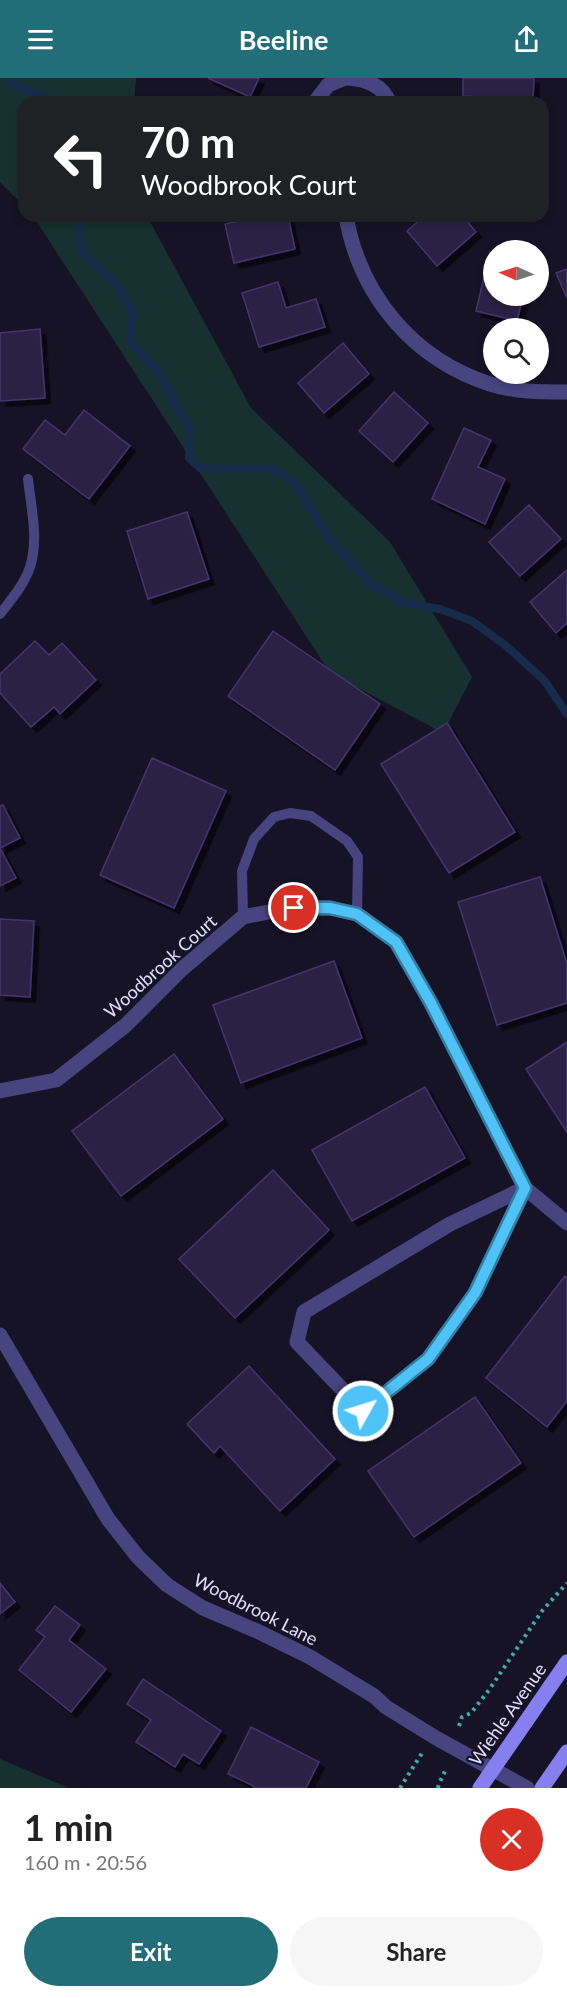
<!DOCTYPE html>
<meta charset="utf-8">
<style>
body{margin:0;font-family:Lato,sans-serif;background:#f6f6f6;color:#222;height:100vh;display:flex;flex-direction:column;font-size:22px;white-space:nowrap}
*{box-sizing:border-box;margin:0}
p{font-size:20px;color:#767676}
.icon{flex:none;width:33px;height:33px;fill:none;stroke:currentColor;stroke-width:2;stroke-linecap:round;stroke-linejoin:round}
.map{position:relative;height:1710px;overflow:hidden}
.sheet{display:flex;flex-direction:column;background:#fff;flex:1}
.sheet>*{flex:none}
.hud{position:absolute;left:18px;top:18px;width:531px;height:126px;border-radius:18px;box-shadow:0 3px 9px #0003;background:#202124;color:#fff;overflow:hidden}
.needle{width:39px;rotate:273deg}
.fabs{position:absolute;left:483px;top:162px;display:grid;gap:12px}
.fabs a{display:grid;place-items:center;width:66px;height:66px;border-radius:50%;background:#fff;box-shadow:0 3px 9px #0003;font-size:30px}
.pin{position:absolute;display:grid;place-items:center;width:51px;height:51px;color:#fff;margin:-26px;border:3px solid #fff;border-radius:50%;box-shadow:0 2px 6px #0007}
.me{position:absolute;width:66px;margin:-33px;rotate:51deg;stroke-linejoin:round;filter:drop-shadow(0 0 4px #0008)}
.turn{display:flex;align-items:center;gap:21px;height:126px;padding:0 24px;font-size:27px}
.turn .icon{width:78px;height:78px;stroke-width:2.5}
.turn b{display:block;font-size:42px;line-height:51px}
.round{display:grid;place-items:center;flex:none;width:63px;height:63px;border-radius:32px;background:#f6f6f6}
.summary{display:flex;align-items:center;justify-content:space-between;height:102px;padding:0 24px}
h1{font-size:36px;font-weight:700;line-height:45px}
.action{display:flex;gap:12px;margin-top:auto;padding:12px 24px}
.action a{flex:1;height:69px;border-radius:36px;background:#216e79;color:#fff;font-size:24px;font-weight:700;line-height:69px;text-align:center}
.action a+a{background:#f6f6f6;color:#222}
header{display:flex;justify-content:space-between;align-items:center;height:78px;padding:0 24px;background:#216e79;color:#fff;font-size:27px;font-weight:700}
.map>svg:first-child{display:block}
.green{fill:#173030}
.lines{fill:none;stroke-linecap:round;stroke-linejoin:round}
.stream{stroke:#172b4b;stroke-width:8}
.building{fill:#292145;stroke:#43366f;stroke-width:1.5;filter:url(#shadow)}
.path{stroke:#3fada9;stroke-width:4;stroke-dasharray:3 4.5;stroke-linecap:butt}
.service{stroke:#474480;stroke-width:10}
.minor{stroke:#474480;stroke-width:15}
.secondary{stroke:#857ff0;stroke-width:15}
.route-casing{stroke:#337fa1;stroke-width:15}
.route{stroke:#4fc3f7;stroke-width:10}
.labels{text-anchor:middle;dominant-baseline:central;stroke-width:4.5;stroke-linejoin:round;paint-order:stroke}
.street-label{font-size:18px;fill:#e1ddfb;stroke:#171327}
</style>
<header><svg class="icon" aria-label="menu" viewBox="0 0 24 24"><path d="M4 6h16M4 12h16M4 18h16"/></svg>Beeline<svg class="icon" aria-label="share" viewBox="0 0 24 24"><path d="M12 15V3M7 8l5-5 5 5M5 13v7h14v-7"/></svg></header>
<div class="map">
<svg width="567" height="1710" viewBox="0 0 567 1710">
<defs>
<filter id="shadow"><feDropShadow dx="5.5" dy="5.5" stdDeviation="0" flood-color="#0009"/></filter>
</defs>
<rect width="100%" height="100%" fill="#171327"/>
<g class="green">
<path d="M0,0H136L134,24H24V128L0,104Z"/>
<path d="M33,138H147L251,330L390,464L472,599L443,655L330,595Z"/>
<path d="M0,1681L69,1710H0Z"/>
</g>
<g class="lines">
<g class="stream">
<path d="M9,5L45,19L46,24"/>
<path d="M77,138L83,176L117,207L133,235L130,263L159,295L190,352L189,380L200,390L273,391L295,405L330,462L372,507L405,525L440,531L472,543L505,567L544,602L567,636"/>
</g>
</g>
<g class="building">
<path d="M208,0H259L250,19Z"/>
<path d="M463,0H534L533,22L463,18Z"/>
<path d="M263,138H288L295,171L234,185L225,146Z"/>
<path d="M424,138H463L476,154L437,188L407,153Z"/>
<path d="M490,174L494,175V218H523L517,243L476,233Z"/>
<path d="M567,191V220L556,195Z"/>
<path d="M278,204L286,230L316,221L325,249L259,269L242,215Z"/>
<path d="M40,251L45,320L0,323V255Z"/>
<path d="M343,265L369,296L324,335L298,305Z"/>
<path d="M394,314L428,345L393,384L359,353Z"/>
<path d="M84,332L130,368L89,421L23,371L45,342L65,357Z"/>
<path d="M464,350L491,362L478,389L505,401L485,446L432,421Z"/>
<path d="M529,427L561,461L520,498L489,464Z"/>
<path d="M187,434L209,501L148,521L127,453Z"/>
<path d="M567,492V545L556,555L530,524Z"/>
<path d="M273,553L380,626L335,692L228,618Z"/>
<path d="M35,563L49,577L62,565L96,602L60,636L54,629L31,649L0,615V596Z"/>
<path d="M447,645L515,754L449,795L381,686Z"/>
<path d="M152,680L226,713L174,830L100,797Z"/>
<path d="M3,727L20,760L0,770L16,800L0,808V728Z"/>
<path d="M540,799L567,886V925L497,947L458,824Z"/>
<path d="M0,841L34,843L30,919L0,917Z"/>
<path d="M334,883L362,960L241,1005L213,927Z"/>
<path d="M567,964V1054L526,991Z"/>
<path d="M174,976L223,1041L121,1118L72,1053Z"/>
<path d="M425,1009L465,1080L352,1143L312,1072Z"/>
<path d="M273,1092L329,1152L235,1240L179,1181Z"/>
<path d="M565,1198L567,1200V1323L547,1349L486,1300Z"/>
<path d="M249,1288L335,1381L280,1433L220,1368L214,1375L187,1346Z"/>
<path d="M475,1319L521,1385L414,1459L368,1393Z"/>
<path d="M0,1505L15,1524L0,1536Z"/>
<path d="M55,1528L80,1547L69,1562L106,1591L71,1634L19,1592L45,1559L36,1552Z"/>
<path d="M143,1601L221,1653L199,1686L183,1676L175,1689L136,1664L151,1642L127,1626Z"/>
<path d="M251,1649L319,1684L306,1710H253L254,1708L228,1696Z"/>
</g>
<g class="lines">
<g class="path">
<path d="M459,1648L462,1639L471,1635L489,1612L542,1533L567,1505"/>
<path d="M400,1710L422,1675"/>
<path d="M438,1710C439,1703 444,1698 446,1689"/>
</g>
<g class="service">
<path d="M0,536C11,522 24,507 30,489C39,461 31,429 28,401"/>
<path d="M243,839L242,793L254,761L274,739L290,735L311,738L347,763L358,779L357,836"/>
</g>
<g class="minor">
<path d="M347,0C364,1 382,6 389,24"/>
<path d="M315,24L328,7L345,0"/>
<path d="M346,138C360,218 413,281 490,306C515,314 541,314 567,314"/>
<path d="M0,1013L56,1002L126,947L182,891L243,839L294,829L330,830L357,836L396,864L431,925L525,1110L567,1145"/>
<path d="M525,1110L475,1215L428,1281L363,1333L297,1264L304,1234L450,1146Z"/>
<path d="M0,1257L108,1441L138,1479L167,1507L203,1530L257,1553L310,1579L374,1618L386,1629L436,1660L527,1710"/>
</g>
<g class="secondary">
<path d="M480,1710L567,1584"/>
<path d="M542,1710L567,1674"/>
</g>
</g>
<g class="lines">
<g class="route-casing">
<path id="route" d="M294,830H330L357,836L396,864L431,925L525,1110L475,1215L428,1281L363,1333"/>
</g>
<use href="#route" class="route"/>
</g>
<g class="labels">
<g class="street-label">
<text transform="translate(160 888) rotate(-42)">Woodbrook Court</text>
<text transform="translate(256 1531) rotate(27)">Woodbrook Lane</text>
<text transform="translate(507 1636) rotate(-55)">Wiehle Avenue</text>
</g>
</g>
</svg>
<div class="fabs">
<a><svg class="needle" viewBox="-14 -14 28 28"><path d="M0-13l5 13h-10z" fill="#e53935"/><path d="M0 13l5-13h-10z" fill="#767676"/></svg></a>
<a><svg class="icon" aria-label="search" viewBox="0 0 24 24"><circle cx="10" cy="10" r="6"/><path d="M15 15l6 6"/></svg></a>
</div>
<div class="pin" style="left:294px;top:830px;background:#d93025"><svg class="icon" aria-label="arrive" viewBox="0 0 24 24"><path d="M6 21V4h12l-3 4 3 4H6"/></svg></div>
<svg class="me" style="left:363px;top:1333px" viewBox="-20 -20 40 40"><circle r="17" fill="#4fc3f7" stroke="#fff" stroke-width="3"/><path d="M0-11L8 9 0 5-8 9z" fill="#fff"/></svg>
<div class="hud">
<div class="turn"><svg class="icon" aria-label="left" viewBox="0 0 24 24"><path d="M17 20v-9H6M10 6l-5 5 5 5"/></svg><div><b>70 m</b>Woodbrook Court</div></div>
</div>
</div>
<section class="sheet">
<div class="summary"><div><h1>1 min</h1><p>160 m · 20:56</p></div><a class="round" style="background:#d93025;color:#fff"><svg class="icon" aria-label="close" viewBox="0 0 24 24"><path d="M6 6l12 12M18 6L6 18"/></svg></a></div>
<div class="action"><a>Exit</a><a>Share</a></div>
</section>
